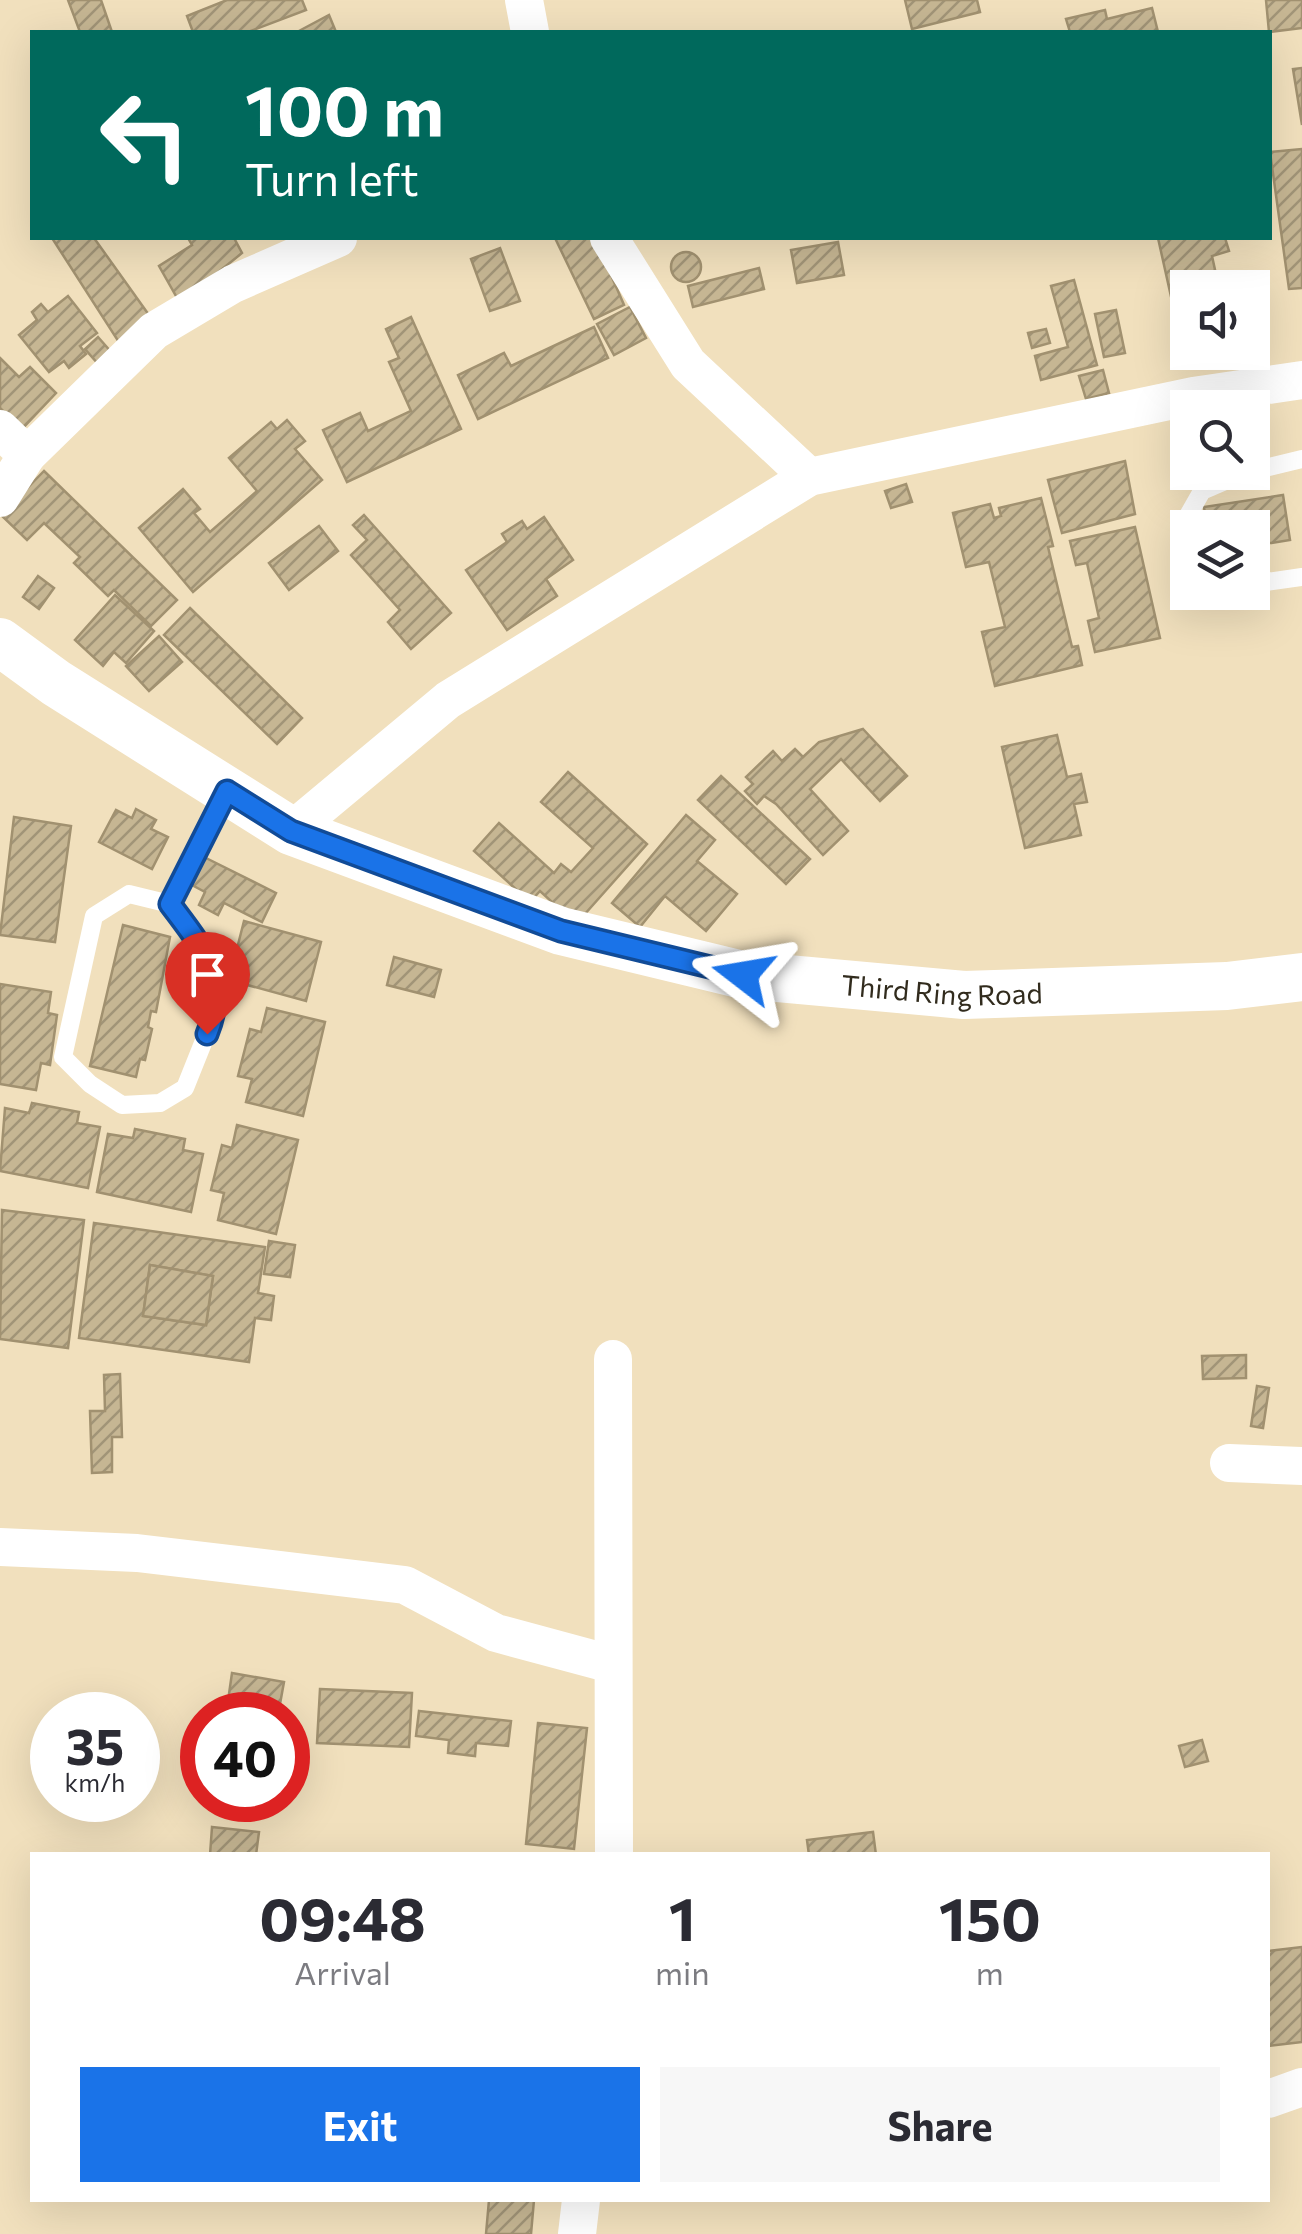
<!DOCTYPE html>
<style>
body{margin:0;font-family:Commissioner,sans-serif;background:#f7f7f7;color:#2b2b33;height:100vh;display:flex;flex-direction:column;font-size:38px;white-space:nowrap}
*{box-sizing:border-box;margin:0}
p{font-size:32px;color:#7c7c81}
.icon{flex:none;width:55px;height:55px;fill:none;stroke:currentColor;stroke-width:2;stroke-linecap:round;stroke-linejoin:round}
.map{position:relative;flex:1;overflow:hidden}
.sheet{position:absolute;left:30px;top:1852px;width:1240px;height:350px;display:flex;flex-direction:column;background:#fff;border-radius:0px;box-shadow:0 10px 40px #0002}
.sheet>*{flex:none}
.guide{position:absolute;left:30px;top:30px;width:1242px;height:210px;border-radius:0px;box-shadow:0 10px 40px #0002;background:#00695c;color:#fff;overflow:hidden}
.controls{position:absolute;left:1170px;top:270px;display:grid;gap:20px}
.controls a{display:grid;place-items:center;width:100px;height:100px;border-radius:0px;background:#fff;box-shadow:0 10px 40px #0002;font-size:50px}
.speed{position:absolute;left:30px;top:1692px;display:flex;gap:20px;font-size:50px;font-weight:700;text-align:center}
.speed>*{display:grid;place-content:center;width:130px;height:130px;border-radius:50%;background:#fff;box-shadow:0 10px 40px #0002;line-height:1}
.speed small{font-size:25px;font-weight:400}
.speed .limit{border:15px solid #d22;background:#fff;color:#111}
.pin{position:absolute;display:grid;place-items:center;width:85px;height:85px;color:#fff;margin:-102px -42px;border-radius:50% 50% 50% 0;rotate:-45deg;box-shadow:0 0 10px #0007}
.pin .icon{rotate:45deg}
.me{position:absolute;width:110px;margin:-55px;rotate:284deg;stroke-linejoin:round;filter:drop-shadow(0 0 8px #0008)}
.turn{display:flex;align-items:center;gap:35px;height:210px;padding:0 50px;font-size:45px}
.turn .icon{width:130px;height:130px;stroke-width:2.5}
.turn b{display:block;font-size:70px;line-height:85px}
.eta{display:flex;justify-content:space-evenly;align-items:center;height:170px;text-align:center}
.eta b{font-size:60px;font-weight:700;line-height:70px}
.cta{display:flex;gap:20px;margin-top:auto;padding:20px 50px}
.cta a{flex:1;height:115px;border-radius:0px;background:#1a73e8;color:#fff;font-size:40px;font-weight:700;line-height:115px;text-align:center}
.cta a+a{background:#f7f7f7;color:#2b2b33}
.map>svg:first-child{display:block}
.building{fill:url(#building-hatch);stroke:#a19170;stroke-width:2.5;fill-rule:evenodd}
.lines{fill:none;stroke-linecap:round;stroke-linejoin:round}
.service{stroke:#fff;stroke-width:18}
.minor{stroke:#fff;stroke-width:38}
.tertiary{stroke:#fff;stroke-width:48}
.route-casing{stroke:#114b97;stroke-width:25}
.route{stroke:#1a73e8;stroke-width:18}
.labels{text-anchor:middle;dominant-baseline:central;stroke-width:8;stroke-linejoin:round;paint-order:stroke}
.street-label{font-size:28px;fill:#312b1d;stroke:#fff}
</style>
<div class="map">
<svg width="1302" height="2234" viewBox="0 0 1302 2234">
<defs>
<pattern id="building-hatch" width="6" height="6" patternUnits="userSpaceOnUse" patternTransform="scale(2.5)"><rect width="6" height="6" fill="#c6b693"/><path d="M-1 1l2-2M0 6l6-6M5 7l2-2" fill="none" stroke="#a19477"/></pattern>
</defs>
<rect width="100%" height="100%" fill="#f1e0bd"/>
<g class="building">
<path d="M68,0H101L112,32H80Z"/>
<path d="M227,0H302L306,10L248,32H193L187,16Z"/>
<path d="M905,0H977L980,12L912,29Z"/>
<path d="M1266,0H1302V28L1269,32Z"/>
<path d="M1152,8L1158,32H1070L1066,19L1105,10L1107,19Z"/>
<path d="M329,15L336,32H297Z"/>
<path d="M1302,68V125L1293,69Z"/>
<path d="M1302,149V288L1289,289L1270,152Z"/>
<path d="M52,238H94L154,322L122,347Z"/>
<path d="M188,238H234L242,253L180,303L159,266L192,245Z"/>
<path d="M555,238H595L624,305L594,319Z"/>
<path d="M1158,238H1225L1229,251L1212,256L1219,288H1188V298L1172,301Z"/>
<path d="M838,242L844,275L797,283L791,250Z"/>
<path d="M500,248L520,301L490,311L471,259Z"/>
<circle cx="686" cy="267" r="15"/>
<path d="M759,268L764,289L693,307L688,286Z"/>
<path d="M1074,280L1097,365L1041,380L1035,356L1068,347L1051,286Z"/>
<path d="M68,296L97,333L80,346L86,354L69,368L64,361L49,372L19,335L37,320L32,312L41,304L48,312Z"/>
<path d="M630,307L646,338L614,355L597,324Z"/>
<path d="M1116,310L1125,353L1104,357L1095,314Z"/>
<path d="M411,317L461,429L347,482L323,430L360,413L368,431L411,411L389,362L399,358L386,329Z"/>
<path d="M594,327L608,358L478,419L458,375L504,353L511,366Z"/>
<path d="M1046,329L1050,343L1032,348L1028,333Z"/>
<path d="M98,337L119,361L106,373L85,349Z"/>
<path d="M0,358L19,377L30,367L56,393L22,429L0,408Z"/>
<path d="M1103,370L1109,393L1086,399L1079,376Z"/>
<path d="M287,420L305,441L295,449L322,480L193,592L139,528L183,489L200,509L194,513L210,532L257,491L229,458L271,422L277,429Z"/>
<path d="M1125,461L1135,514L1062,533L1048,480Z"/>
<path d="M44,471L177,600L151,626L114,590L108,596L74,563L80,557L44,523L27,540L1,515Z"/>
<path d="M906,484L912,502L891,508L885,491Z"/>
<path d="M1283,495L1290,540L1252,546V528H1207L1204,507Z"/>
<path d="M1041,498L1053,546L1048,547L1072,647L1078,646L1082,665L995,686L982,632L1005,627L989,562L966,567L953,513L990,504L994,518L1001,516L999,508Z"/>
<path d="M364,515L451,613L411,649L388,622L400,610L351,555L367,540L353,525Z"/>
<path d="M544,517L573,560L546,579L557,596L507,630L466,570L507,542L502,534L522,521L527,529Z"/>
<path d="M319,526L338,551L289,590L269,563Z"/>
<path d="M1135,527L1160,638L1095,652L1088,621L1099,618L1087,563L1076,565L1070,541Z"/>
<path d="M38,576L54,588L39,609L23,597Z"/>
<path d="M115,595L154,631L126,663L114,652L103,666L75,640Z"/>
<path d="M190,608L302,718L277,744L164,635Z"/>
<path d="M159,636L182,662L149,691L126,666Z"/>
<path d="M863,729L907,776L880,801L841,759L810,789L848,831L823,855L776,804L764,796L757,804L745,791L753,784L746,777L773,751L782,761L795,749L803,757L819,742Z"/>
<path d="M1057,735L1067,777L1081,774L1087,802L1074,804L1081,835L1025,848L1002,747Z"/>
<path d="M568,772L647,844L576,924L540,891L530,902L474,851L499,823L554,873L561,864L571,872L593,848L541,802Z"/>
<path d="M721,776L810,859L786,884L698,800Z"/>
<path d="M136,809L156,820L151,829L168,837L152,869L99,842L116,810L132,818Z"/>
<path d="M686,815L715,840L697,861L737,894L706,931L665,896L640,927L612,903Z"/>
<path d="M14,817L71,826L55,942L0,935Z"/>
<path d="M204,857L276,893L262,922L224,903L218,915L199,905L205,892L190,884Z"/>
<path d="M244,921L321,942L306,1001L229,980Z"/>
<path d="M123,925L170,937L156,1012L151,1011L148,1027L152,1029L145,1060L140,1059L136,1077L90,1066Z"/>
<path d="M394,957L441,970L434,997L387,985Z"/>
<path d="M0,984L51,992L48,1013L57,1015L50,1065L41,1063L36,1090L0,1084Z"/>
<path d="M267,1008L325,1022L303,1116L246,1102L252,1079L238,1076L250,1029L261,1032Z"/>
<path d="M32,1103L79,1112L77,1123L100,1127L88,1188L0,1171L5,1108L29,1113Z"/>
<path d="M237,1125L298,1140L276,1234L218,1220L224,1193L211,1190L222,1145L232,1148Z"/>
<path d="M135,1129L185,1139L183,1150L203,1154L191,1212L97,1192L108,1134L133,1138Z"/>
<path d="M2,1210L84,1220L68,1348L0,1339Z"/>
<path d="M94,1223L265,1247L258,1293L274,1296L271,1320L255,1318L249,1362L79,1338ZM150,1265L213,1276L206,1325L143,1316Z"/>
<path d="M269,1241L295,1245L290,1277L264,1274Z"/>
<path d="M150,1265L213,1276L206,1325L143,1316Z"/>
<path d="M1246,1355V1378L1203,1379L1202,1356Z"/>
<path d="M120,1374L122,1437H112V1472L92,1473L90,1411H105L104,1375Z"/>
<path d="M1257,1386L1269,1388L1263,1428L1251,1426Z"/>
<path d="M232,1673L284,1682L278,1715H226Z"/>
<path d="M320,1689L412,1693L409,1747L317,1743Z"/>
<path d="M419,1711L511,1721L508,1746L476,1743L475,1756L448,1753L449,1740L416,1736Z"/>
<path d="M538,1723L587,1728L574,1849L526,1844Z"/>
<path d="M1202,1740L1208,1761L1185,1767L1179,1746Z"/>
<path d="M212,1800H265L262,1814L211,1806Z"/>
<path d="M212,1827L259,1832L256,1855H210Z"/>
<path d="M873,1832L876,1855H809L807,1840Z"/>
<path d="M1302,1947V2042L1268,2046V1951Z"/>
<path d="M489,2200H534L531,2234H486Z"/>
</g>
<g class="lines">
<g class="service">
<path d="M1252,471L1302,459"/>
<path d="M1188,547L1182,526L1202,491L1246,472"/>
<path d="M1252,584L1302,577"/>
<path d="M129,894L170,904L210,958L217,1008L185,1088L160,1103L122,1105L90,1084L63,1057L94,916Z"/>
<path d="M170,904L226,793"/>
</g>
<g class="minor">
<path d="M524,0L530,32"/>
<path d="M609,238L688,364L809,477"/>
<path d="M0,429L27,455L154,331L233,284L338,238"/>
<path d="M0,498L27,455"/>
<path d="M291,831L448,700L809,477L1193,396L1302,380"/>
<path d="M613,1359L614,1855"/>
<path d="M1229,1463L1302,1466"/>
<path d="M0,1547L137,1553L405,1585L496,1633L611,1664"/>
<path d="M1268,2099L1302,2087"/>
<path d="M577,2234L581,2200"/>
</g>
<path class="tertiary" id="s1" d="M0,642L56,683L291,831L561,931L743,975L964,995L1227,986L1302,977"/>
</g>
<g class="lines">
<g class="route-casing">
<path id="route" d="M207,1034C230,978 203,948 170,904L227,791L291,831L561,931L743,975"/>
</g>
<use href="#route" class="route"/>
</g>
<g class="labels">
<g class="street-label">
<text stroke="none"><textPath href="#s1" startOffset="1022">Third Ring Road</textPath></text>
</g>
</g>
</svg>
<div class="controls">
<a><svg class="icon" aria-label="sound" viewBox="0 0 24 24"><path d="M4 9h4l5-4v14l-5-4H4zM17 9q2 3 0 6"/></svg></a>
<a><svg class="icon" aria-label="search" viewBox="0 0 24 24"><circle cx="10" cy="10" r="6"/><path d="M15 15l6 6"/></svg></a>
<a><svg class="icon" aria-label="layers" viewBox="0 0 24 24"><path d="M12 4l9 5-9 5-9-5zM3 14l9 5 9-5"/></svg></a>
</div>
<div class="speed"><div>35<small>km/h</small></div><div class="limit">40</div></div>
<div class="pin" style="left:207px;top:1034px;background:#d93025"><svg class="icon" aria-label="arrive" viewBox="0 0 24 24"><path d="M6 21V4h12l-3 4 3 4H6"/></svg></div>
<svg class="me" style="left:743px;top:975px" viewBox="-20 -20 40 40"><path d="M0-17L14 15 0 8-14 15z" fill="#1a73e8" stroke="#fff" stroke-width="4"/></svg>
<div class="guide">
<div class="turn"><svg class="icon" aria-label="left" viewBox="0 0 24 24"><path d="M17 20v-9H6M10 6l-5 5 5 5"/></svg><div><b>100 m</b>Turn left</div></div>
</div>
<section class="sheet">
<div class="eta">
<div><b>09:48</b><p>Arrival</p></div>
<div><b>1</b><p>min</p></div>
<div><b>150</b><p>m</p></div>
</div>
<div class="cta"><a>Exit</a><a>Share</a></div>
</section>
</div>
